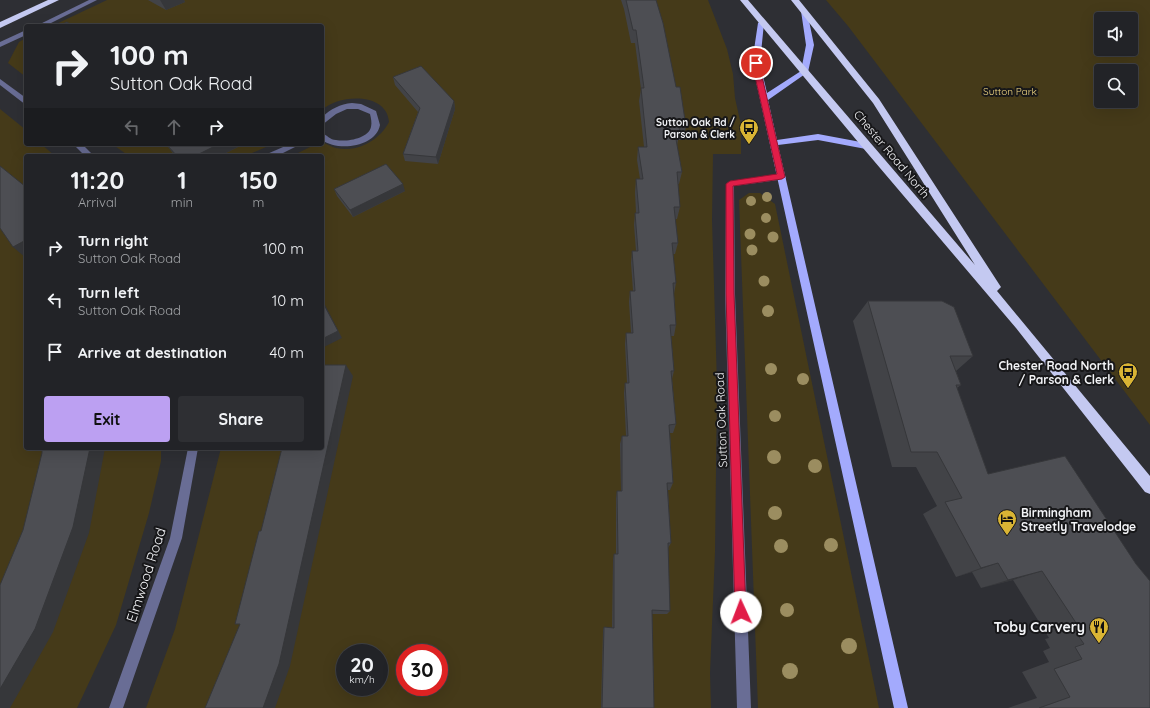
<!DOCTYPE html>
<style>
body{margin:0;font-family:Quicksand,sans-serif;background:#2e2f33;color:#f1f3f6;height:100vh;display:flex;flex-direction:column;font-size:15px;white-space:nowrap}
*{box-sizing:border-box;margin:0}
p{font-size:13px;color:#a2a4a7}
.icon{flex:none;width:22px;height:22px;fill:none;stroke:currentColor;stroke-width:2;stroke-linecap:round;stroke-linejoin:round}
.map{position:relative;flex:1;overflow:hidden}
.panel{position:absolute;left:24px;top:154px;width:300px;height:296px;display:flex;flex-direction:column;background:#222327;border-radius:4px;box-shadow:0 4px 16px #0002,0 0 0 1px #3f4044}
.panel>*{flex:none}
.guide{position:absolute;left:24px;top:24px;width:300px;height:122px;border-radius:4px;box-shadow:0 4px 16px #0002,0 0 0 1px #3f4044;background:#222327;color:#f1f3f6;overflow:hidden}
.fabs{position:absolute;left:1094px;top:12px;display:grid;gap:8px}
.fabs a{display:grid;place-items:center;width:44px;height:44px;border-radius:4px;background:#222327;box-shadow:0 4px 16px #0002,0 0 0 1px #3f4044;font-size:20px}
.speed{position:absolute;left:336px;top:644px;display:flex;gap:8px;font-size:20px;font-weight:700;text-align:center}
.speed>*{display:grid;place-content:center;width:52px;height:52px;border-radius:50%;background:#222327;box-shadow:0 4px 16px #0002,0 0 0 1px #3f4044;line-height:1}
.speed small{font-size:10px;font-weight:400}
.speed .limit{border:6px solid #d22;background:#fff;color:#111}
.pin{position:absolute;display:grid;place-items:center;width:34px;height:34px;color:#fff;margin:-17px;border:2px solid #fff;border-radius:50%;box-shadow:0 1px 4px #0007}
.me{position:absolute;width:44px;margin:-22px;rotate:358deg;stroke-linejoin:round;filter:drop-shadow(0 0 3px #0008)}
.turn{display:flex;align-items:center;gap:14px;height:84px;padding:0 20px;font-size:18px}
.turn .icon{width:52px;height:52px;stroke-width:2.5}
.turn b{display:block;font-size:28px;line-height:34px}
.lanes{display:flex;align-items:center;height:38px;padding:0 20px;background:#0003;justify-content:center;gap:20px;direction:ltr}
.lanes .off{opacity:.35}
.eta{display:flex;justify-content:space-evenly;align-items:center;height:68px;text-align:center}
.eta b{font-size:24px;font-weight:700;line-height:28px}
.cta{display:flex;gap:8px;margin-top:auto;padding:8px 20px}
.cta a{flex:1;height:46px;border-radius:4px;background:#bca0f2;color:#111;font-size:16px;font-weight:700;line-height:46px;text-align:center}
.cta a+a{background:#2e2f33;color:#f1f3f6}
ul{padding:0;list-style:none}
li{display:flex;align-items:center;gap:12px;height:52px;padding:0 20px}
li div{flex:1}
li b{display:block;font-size:15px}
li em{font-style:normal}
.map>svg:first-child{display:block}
.green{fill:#453a19;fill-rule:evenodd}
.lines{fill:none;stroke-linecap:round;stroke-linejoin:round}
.minor{fill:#696d95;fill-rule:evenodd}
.major{fill:#a3aafd;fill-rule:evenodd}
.highway{fill:#c4c9f1;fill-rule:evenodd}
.tree{fill:#9b8d60}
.wall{fill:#424347}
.shaded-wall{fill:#36373a}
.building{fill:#4d4e53;stroke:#36373a}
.route{fill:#e11d48;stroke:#92132f}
.labels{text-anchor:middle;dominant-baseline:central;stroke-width:4;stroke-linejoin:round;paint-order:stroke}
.far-park-label{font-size:10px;fill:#f5da84;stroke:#171719}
.far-poi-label{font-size:10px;font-weight:bold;fill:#f3f4f7;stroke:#171719;text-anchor:end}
.street-label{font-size:12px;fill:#f3f4f7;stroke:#171719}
.poi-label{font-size:12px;font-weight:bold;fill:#f3f4f7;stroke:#171719;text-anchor:end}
.near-street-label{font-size:14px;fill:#f3f4f7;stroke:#171719}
.near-poi-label{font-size:14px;font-weight:bold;fill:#f3f4f7;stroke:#171719;text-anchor:end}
</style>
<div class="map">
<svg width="1150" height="708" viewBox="0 0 1150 708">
<rect width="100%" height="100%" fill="#2e2f34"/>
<g class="green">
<path d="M107,0H708L727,49L733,74L735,98L741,125V154H713L712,220L717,384L715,552L710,673L711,708H146L175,629L221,448H322V156H292L316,144H322V142C327,144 332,147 336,148C357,153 380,140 389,122C387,92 339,94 322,110V26H52ZM345,653H379V687H345ZM405,653H439V687H405Z"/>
<path d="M826,0H1150V425L848,26ZM1101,19H1131V49H1101ZM1101,71H1131V101H1101Z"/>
<path d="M26,38V77L8,63L19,42Z"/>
<path d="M0,109L26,130V144H41L55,156H26V448H161V461L149,513L116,625L77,708H0Z"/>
<path d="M112,144H273L245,156H129Z"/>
<path d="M749,193H760L775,204L879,708H758L739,200Z"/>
</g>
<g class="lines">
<g class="minor">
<path d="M89,0H97L45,26H36Z"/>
<path d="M26,30V35L0,47V42Z"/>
<path d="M0,79L26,98V105L0,85Z"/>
<path d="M352,103L361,104L376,111L380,125C376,147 338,152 322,140V133C327,135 330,140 336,140C346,142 368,139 371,127C372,123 371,118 370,114L358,109H347L336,114L322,125V117C331,109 340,104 352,103Z"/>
<path d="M73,144H82L94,156H85Z"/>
<path d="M290,144H301L277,156H266L267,154Z"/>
<path d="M782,174L786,177L785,179L734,186L735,294L751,708H737L725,294L726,184L730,181Z"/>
<path d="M188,448H198L182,538L123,708H109L170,538Z"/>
</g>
<path class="major" d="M804,9L807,11L814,45L808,72L768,100L777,140L818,134L866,143L870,146L866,149L818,140L778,145L908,708H894L752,63L758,23L761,21L764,23L760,63L767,93L801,71L806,45L801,11Z"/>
<g class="highway">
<path d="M48,0H59L0,28V22Z"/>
<path d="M740,0H748L975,265L873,103L791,0H799L879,99L999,284L1001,287L997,291L1150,476V494L1145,492L1016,328L863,148Z"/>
</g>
</g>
<g class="tree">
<circle cx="767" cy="197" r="5"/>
<circle cx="751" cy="201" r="5"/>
<circle cx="766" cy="218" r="5"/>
<circle cx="750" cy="234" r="5.5"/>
<circle cx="773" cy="237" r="5.5"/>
<circle cx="752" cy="250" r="5.5"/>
<circle cx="764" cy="281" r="5.5"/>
<circle cx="768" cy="311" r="6"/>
<circle cx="771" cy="369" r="6"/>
<circle cx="803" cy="379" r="6"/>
<circle cx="775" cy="416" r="6"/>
<circle cx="774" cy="457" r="7"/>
<circle cx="815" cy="466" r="7"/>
<circle cx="775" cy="513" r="7"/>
<circle cx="831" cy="545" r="7"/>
<circle cx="781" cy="546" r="7"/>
<circle cx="787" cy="610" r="7"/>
<circle cx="849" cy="646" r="8"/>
<circle cx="790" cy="671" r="8"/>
</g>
<g class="wall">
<path d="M148,0H184L185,2L166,10Z"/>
<path d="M621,0H656L676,87L686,127L683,140H678L677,146L682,172L679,184H678L680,207L677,219H675L678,243L675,254H673L676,283L674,294L676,325L674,336H671L674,371L672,379L676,424L673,433H670L673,483L670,490H668L671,543L668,548L670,611L667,614H652L654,708H601L603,630L604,627L612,628L613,559L614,554H616V498L617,491H621L620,444L622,436H626L624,393L625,383H627L625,344L626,333H631L629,302L630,291H633L631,263L632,251H636L634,225L635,213H636L635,192L636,179H640L637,160L638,147H644L639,101L641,89L635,43H631L624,9Z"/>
<path d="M393,77L454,101L455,109L438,164L405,161L403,154L418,112L395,85Z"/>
<path d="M166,144H239L240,146L220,156H175Z"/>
<path d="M334,189L405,191L353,217L337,196Z"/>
<path d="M868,301L973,356L956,371L961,385L957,388L988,474L1150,708H1008L1037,698L1022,672L1049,662L1043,651L1050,648L1045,639L1049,638L1013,580L981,588L972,572L956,577L923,514L937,506L916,467H892L853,321Z"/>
</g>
<g class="shaded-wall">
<path d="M160,0H184L185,2L166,10Z"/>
<path d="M454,101L455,109L438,164L436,157Z"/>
<path d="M219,144H239L240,146L220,156H195Z"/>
<path d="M403,184L405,191L353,217L350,210Z"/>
<path d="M24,241L26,243V258L13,247Z"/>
<path d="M322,299L342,338L322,348Z"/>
<path d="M346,365L353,376L290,666L275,708H263Z"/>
<path d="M90,448H105L89,533L53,632L10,708H0V689Z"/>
<path d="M998,563L972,572L956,577L981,568Z"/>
<path d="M1042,571L1013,580L981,588L1008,580Z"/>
</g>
<g class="building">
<path d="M626,0H656L663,23L676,87H680L686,127H679L680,134H675L682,172H677L680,207H674L678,243H672L676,283H673L676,325H670L674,371H671L676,424L669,425L673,483H667L671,543H668L670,611L652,610L654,708H602L604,627L614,628V554H618L617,491H622V436H628L625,383H629L626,333H633L630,291H635L632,251H638L635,213H639L636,179H643L638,147H647L641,88H644L636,30H633Z"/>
<path d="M67,22L73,26H58Z"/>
<path d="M421,66L454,101L436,157L403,154L420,108L393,77Z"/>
<path d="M166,144H219L195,156H177Z"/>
<path d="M386,164L403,184L350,210L334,189Z"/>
<path d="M0,166L26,187V248L24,241L13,247L0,228Z"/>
<path d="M322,301L338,331L322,339Z"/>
<path d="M868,301H942L954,307L973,356H950L961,385H956L988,474L1065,456L1136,564L1150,581V708H1039L1070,697L1054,669L1082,659L1075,647L1084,644L1077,634L1082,632L1042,571L1008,580L998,563L981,568L945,502L962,498L937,452H911Z"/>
<path d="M322,365H346L279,664L263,708H205L240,624H235L259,531H261L282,448H322Z"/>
<path d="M42,448H90L73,527L35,629L0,689V585L23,530L42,453Z"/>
</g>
<path class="route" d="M756,61L759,63L785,177L782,179L733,186L734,294L746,612L745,616L741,618L737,616L735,612L726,294V184L730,181L777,174L752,63Z"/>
<defs>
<g id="bus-pin" transform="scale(1)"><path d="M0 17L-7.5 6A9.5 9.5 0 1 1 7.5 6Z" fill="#d9b434" stroke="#171719"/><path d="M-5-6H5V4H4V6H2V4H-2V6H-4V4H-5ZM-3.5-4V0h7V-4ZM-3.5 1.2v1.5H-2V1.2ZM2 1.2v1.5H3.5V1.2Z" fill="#111"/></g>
<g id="hotel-pin" transform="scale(1)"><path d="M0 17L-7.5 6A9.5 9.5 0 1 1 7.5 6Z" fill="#d9b434" stroke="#171719"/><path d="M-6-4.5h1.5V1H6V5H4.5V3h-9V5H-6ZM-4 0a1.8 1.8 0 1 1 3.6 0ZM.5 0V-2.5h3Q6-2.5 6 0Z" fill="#111"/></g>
<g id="restaurant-pin" transform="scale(1)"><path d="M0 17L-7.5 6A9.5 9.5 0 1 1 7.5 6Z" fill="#d9b434" stroke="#171719"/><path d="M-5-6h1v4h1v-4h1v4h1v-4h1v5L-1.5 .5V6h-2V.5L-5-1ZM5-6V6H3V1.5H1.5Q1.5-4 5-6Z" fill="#111"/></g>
</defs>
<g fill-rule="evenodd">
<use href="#bus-pin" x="749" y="128"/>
<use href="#bus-pin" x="1128" y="372"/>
<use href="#hotel-pin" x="1007" y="519"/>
<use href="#restaurant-pin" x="1099" y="627"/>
</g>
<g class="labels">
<g class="far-park-label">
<text x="1010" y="91">Sutton Park</text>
</g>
<g class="far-poi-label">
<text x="735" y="122">Sutton Oak Rd /<tspan x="735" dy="12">Parson &amp; Clerk</tspan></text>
</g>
<g class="street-label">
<text transform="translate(892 154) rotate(50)">Chester Road North</text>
<text transform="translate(721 420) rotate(-92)">Sutton Oak Road</text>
</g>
<g class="poi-label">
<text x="1114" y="365">Chester Road North<tspan x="1114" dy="14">/ Parson &amp; Clerk</tspan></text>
<text x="1021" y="512" text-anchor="start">Birmingham<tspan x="1021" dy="14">Streetly Travelodge</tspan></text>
</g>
<g class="near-street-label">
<text transform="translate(146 575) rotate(-72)">Elmwood Road</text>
</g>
<g class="near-poi-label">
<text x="1085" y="627">Toby Carvery</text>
</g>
</g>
</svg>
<div class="fabs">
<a><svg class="icon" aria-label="sound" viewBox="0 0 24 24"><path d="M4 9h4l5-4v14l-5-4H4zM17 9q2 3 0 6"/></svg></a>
<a><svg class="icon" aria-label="search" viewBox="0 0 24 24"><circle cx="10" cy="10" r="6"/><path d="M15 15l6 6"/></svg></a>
</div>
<div class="speed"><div>20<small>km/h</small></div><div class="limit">30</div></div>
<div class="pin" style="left:756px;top:63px;background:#d93025"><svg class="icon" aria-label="arrive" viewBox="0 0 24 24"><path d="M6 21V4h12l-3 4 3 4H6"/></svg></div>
<svg class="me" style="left:741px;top:612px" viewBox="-20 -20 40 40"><circle r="19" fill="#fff"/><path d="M0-13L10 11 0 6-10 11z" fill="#e11d48"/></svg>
<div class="guide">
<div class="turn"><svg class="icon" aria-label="right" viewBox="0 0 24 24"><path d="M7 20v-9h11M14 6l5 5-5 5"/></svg><div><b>100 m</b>Sutton Oak Road</div></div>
<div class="lanes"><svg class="icon off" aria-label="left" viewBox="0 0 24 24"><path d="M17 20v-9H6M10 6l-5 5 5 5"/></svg><svg class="icon off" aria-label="ahead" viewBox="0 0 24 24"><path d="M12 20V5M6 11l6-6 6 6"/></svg><svg class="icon" aria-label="right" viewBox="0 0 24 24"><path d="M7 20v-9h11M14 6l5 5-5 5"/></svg></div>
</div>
<section class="panel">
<div class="eta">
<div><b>11:20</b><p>Arrival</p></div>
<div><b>1</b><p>min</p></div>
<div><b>150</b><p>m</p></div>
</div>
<ul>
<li><svg class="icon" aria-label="right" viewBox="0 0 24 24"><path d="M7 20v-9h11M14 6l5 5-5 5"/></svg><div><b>Turn right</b><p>Sutton Oak Road</p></div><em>100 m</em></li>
<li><svg class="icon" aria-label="left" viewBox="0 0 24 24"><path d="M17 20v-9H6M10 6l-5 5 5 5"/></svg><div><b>Turn left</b><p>Sutton Oak Road</p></div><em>10 m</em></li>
<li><svg class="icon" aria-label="arrive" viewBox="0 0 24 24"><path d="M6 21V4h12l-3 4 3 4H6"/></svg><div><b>Arrive at destination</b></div><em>40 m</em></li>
</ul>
<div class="cta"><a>Exit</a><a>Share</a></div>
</section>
</div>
